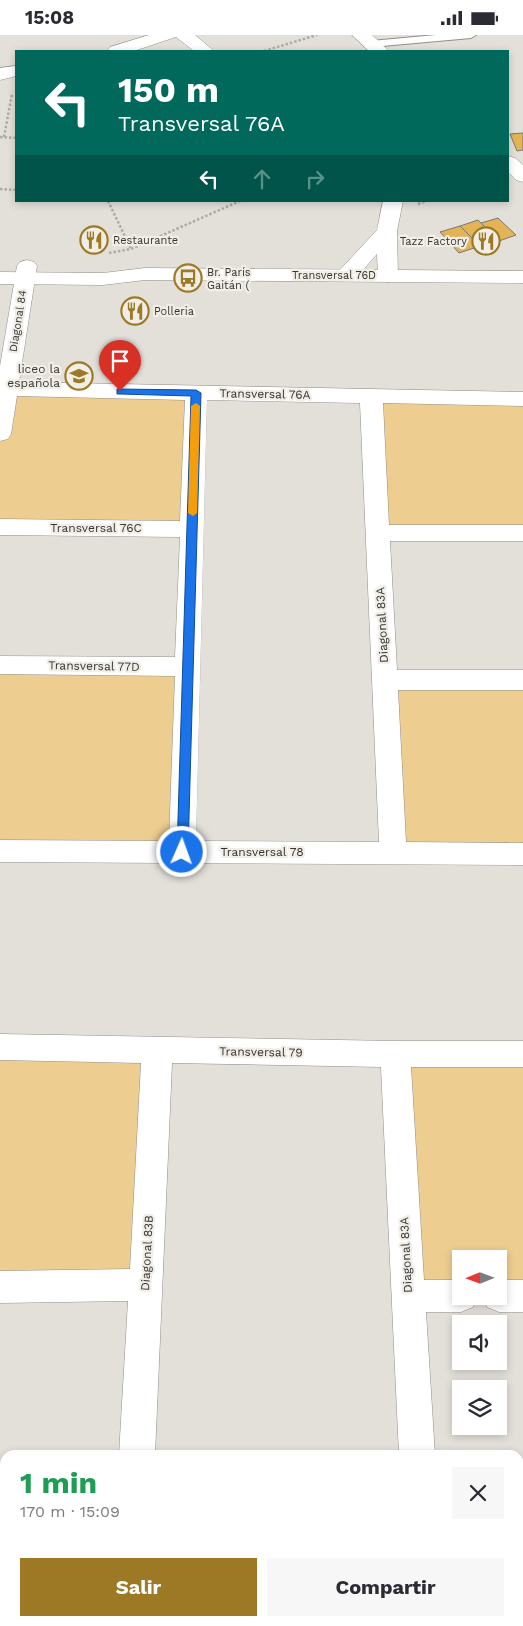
<!DOCTYPE html>
<html lang="es">
<meta charset="utf-8">
<style>
body{margin:0;font-family:"Work Sans",sans-serif;background:#f7f7f7;color:#2b2b33;height:100vh;display:flex;flex-direction:column;font-size:19px;white-space:nowrap}
*{box-sizing:border-box;margin:0}
p{font-size:16px;color:#7c7c81}
.icon{flex:none;width:28px;height:28px;fill:none;stroke:currentColor;stroke-width:2;stroke-linecap:round;stroke-linejoin:round}
.map{position:relative;flex:1;overflow:hidden}
.side{position:absolute;left:0px;top:1415px;width:524px;height:176px;display:flex;flex-direction:column;background:#fff;border-radius:15px 15px 0 0;box-shadow:0 2px 8px #0003}
.side>*{flex:none}
.banner{position:absolute;left:15px;top:15px;width:494px;height:152px;border-radius:0px;box-shadow:0 2px 8px #0003;background:#00695c;color:#fff;overflow:hidden}
.needle{width:32px;rotate:269deg}
.fabs{position:absolute;left:452px;top:1215px;display:grid;gap:10px}
.fabs a{display:grid;place-items:center;width:55px;height:55px;border-radius:0px;background:#fff;box-shadow:0 2px 8px #0003;font-size:25px}
.pin{position:absolute;display:grid;place-items:center;width:42px;height:42px;color:#fff;margin:-51px -21px;border-radius:50% 50% 50% 0;rotate:-45deg;box-shadow:0 0 5px #0007}
.pin .icon{rotate:45deg}
.me{position:absolute;width:55px;margin:-28px;rotate:2deg;stroke-linejoin:round;filter:drop-shadow(0 0 4px #0008)}
.turn{display:flex;align-items:center;gap:18px;height:105px;padding:0 20px;font-size:22px}
.turn .icon{width:65px;height:65px;stroke-width:2.5}
.turn b{display:block;font-size:35px;line-height:42px}
.lanes{display:flex;align-items:center;height:48px;padding:0 20px;background:#0003;justify-content:center;gap:25px;direction:ltr}
.lanes .off{opacity:.35}
.round{display:grid;place-items:center;flex:none;width:52px;height:52px;border-radius:0px;background:#f7f7f7}
.headline{display:flex;align-items:center;justify-content:space-between;height:85px;padding:0 20px}
h1{font-size:30px;font-weight:700;line-height:38px;color:#1e9e55}
.primary-button{display:flex;gap:10px;margin-top:auto;padding:10px 20px}
.primary-button a{flex:1;height:58px;border-radius:0px;background:#9e7925;color:#fff;font-size:20px;font-weight:700;line-height:58px;text-align:center}
.primary-button a+a{background:#f7f7f7;color:#2b2b33}
.status{display:flex;justify-content:space-between;align-items:center;height:35px;padding:0 25px;background:#fff;direction:ltr}
.status svg{height:14px;fill:currentColor}
.map>svg:first-child{display:block}
.green{fill:#edcd90}
.building{fill:#e2b455;stroke:#7b7872}
.lines{fill:none;stroke-linecap:round;stroke-linejoin:round}
.service-casing{stroke:#928f89;stroke-width:2}
.minor-casing{stroke:#928f89;stroke-width:1}
.secondary-casing{stroke:#928f89;stroke-width:1}
.path{stroke:#aeaba6;stroke-width:2.5;stroke-dasharray:2.5 2;stroke-linecap:butt}
.service{fill:#fff;fill-rule:evenodd}
.minor{fill:#fff;fill-rule:evenodd}
.secondary{fill:#fff;fill-rule:evenodd}
.route{fill:#1a73e8;stroke:#114b97}
.slow{fill:#f59e0b}
.labels{text-anchor:middle;dominant-baseline:central;stroke-width:4.5;stroke-linejoin:round;paint-order:stroke}
.far-poi-label{font-size:11px;fill:#363533;stroke:#f1ede7;text-anchor:start}
.far-street-label{font-size:11px;fill:#363533;stroke:#f1ede7}
.poi-label{font-size:12px;fill:#363533;stroke:#f1ede7;text-anchor:end}
.street-label{font-size:12px;fill:#363533;stroke:#f1ede7}
</style>
<div class="status"><b>15:08</b><svg viewBox="0 0 49 12"><path d="M0 12V9h3v3zM5 12V6h3v6zM10 12V3h3v9zM15 12V0h3v12zM26 1h20v11H26zM47 4h2v5h-2z"/></svg></div>
<div class="map">
<svg width="523" height="1591" viewBox="0 0 523 1591">
<rect width="100%" height="100%" fill="#e3e0da"/>
<g class="green">
<path d="M7,354L196,358L192,494L0,492V399Z"/>
<path d="M371,361L523,364V498H377Z"/>
<path d="M0,630L188,632L182,817L0,816Z"/>
<path d="M385,645H523V819L393,818Z"/>
<path d="M0,1012L157,1015L145,1250L0,1252Z"/>
<path d="M395,1019H523V1261H499V1224H461V1261H409Z"/>
</g>
<g class="building">
<path d="M523,98V115L517,116L510,99Z"/>
<path d="M498,183L516,200L499,206L481,188Z"/>
<path d="M478,185L499,206L480,211L460,191Z"/>
<path d="M460,191L480,211L459,218L440,197Z"/>
</g>
<g class="lines">
<g class="service-casing">
<path id="service" d="M436,0H476L471,3L371,12L366,9L371,6Z"/>
</g>
<g class="minor-casing">
<g id="minor">
<path d="M149,0H195L214,16H194L176,2L134,16H107L110,12Z"/>
<path d="M352,0H372L389,16H369Z"/>
<path d="M16,31V41L0,45V33Z"/>
<path d="M508,121L515,123L523,130V147L516,145L508,137Z"/>
<path d="M383,166H403L397,196L398,241L395,245L388,247L381,245L378,241L377,219C366,230 356,249 339,244L336,240L339,236L377,195Z"/>
<path d="M27,225L34,227L37,231L19,347L523,357V371L383,368L389,490H523V506H390L397,635H523V655H398L406,807L523,808V830L0,827V805L169,806L175,641L0,639V621L175,622L180,502L0,500V484L180,486L185,365L17,361L11,399L8,404L0,406V331L17,231L20,227ZM207,365L360,368L379,807L196,806Z"/>
<path d="M0,999L395,1006H523V1032H411L424,1245H461V1261H477L473,1272L461,1277H426L435,1420H399L381,1032L172,1028L155,1420H119L128,1266L0,1268V1236L130,1234L141,1028L0,1025Z"/>
<path d="M499,1245H523V1277H499L487,1272L483,1261H499Z"/>
<rect x="0" y="1540" width="5" height="36"/>
<rect x="519" y="1540" width="4" height="36"/>
</g>
</g>
<g class="secondary-casing">
<path id="secondary" d="M145,233L523,236V248L145,245L103,250L0,249V237L103,238Z"/>
</g>
<g class="path">
<path d="M264,16L317,0"/>
<path d="M0,102L16,103"/>
<path d="M4,102L12,59"/>
<path d="M0,154L16,155"/>
<path d="M108,166L131,214"/>
<path d="M418,169L426,166"/>
<path d="M109,218L131,214L240,166"/>
</g>
<use href="#service" class="service"/>
<use href="#minor" class="minor"/>
<use href="#secondary" class="secondary"/>
</g>
<path class="route" d="M117,354L196,355L201,358L188,817L182,821L177,817L191,361L120,359H117Z"/>
<path class="slow" d="M196,368L200,371L197,478L193,481L188,478L191,371Z"/>
<defs>
<g id="restaurant-ring" transform="scale(1.4375)"><circle r="9.5" fill="#f1ede7" stroke="#9e7925" stroke-width="1.5"/><path d="M-5-6h1v4h1v-4h1v4h1v-4h1v5L-1.5 .5V6h-2V.5L-5-1ZM5-6V6H3V1.5H1.5Q1.5-4 5-6Z" fill="#9e7925"/></g>
<g id="bus-ring" transform="scale(1.4375)"><circle r="9.5" fill="#f1ede7" stroke="#9e7925" stroke-width="1.5"/><path d="M-5-6H5V4H4V6H2V4H-2V6H-4V4H-5ZM-3.5-4V0h7V-4ZM-3.5 1.2v1.5H-2V1.2ZM2 1.2v1.5H3.5V1.2Z" fill="#9e7925"/></g>
<g id="school-ring" transform="scale(1.4375)"><circle r="9.5" fill="#f1ede7" stroke="#9e7925" stroke-width="1.5"/><path d="M0-5L7-2L0 1L-7-2ZM-4 1L0 2.5L4 1V4Q0 6-4 4Z" fill="#9e7925"/></g>
</defs>
<g fill-rule="evenodd">
<use href="#restaurant-ring" x="94" y="205"/>
<use href="#restaurant-ring" x="486" y="206"/>
<use href="#bus-ring" x="188" y="243"/>
<use href="#restaurant-ring" x="135" y="276"/>
<use href="#school-ring" x="79" y="341"/>
</g>
<g class="labels">
<g class="far-poi-label">
<text x="113" y="205">Restaurante</text>
<text x="467" y="206" text-anchor="end">Tazz Factory</text>
<text x="207" y="237">Br. París<tspan x="207" dy="13">Gaitán (</tspan></text>
<text x="154" y="276">Polleria</text>
</g>
<g class="far-street-label">
<text x="334" y="240">Transversal 76D</text>
<text transform="translate(18 286) rotate(-81)">Diagonal 84</text>
</g>
<g class="poi-label">
<text x="60" y="334">liceo la<tspan x="60" dy="14">española</tspan></text>
</g>
<g class="street-label">
<text transform="translate(265 359) rotate(1)">Transversal 76A</text>
<text x="96" y="493">Transversal 76C</text>
<text transform="translate(382 590) rotate(-93)">Diagonal 83A</text>
<text transform="translate(94 631) rotate(1)">Transversal 77D</text>
<text x="262" y="817">Transversal 78</text>
<text transform="translate(261 1017) rotate(1)">Transversal 79</text>
<text transform="translate(147 1218) rotate(-87)">Diagonal 83B</text>
<text transform="translate(406 1220) rotate(-93)">Diagonal 83A</text>
</g>
</g>
</svg>
<div class="fabs">
<a><svg class="needle" viewBox="-14 -14 28 28"><path d="M0-13l5 13h-10z" fill="#e53935"/><path d="M0 13l5-13h-10z" fill="#7c7c81"/></svg></a>
<a><svg class="icon" aria-label="sound" viewBox="0 0 24 24"><path d="M4 9h4l5-4v14l-5-4H4zM17 9q2 3 0 6"/></svg></a>
<a><svg class="icon" aria-label="layers" viewBox="0 0 24 24"><path d="M12 4l9 5-9 5-9-5zM3 14l9 5 9-5"/></svg></a>
</div>
<div class="pin" style="left:120px;top:356px;background:#d93025"><svg class="icon" aria-label="arrive" viewBox="0 0 24 24"><path d="M6 21V4h12l-3 4 3 4H6"/></svg></div>
<svg class="me" style="left:182px;top:817px" viewBox="-20 -20 40 40"><circle r="17" fill="#1a73e8" stroke="#fff" stroke-width="3"/><path d="M0-11L8 9 0 5-8 9z" fill="#fff"/></svg>
<div class="banner">
<div class="turn"><svg class="icon" aria-label="left" viewBox="0 0 24 24"><path d="M17 20v-9H6M10 6l-5 5 5 5"/></svg><div><b>150 m</b>Transversal 76A</div></div>
<div class="lanes"><svg class="icon" aria-label="left" viewBox="0 0 24 24"><path d="M17 20v-9H6M10 6l-5 5 5 5"/></svg><svg class="icon off" aria-label="ahead" viewBox="0 0 24 24"><path d="M12 20V5M6 11l6-6 6 6"/></svg><svg class="icon off" aria-label="right" viewBox="0 0 24 24"><path d="M7 20v-9h11M14 6l5 5-5 5"/></svg></div>
</div>
<section class="side">
<div class="headline"><div><h1>1 min</h1><p>170 m · 15:09</p></div><a class="round"><svg class="icon" aria-label="close" viewBox="0 0 24 24"><path d="M6 6l12 12M18 6L6 18"/></svg></a></div>
<div class="primary-button"><a>Salir</a><a>Compartir</a></div>
</section>
</div>
